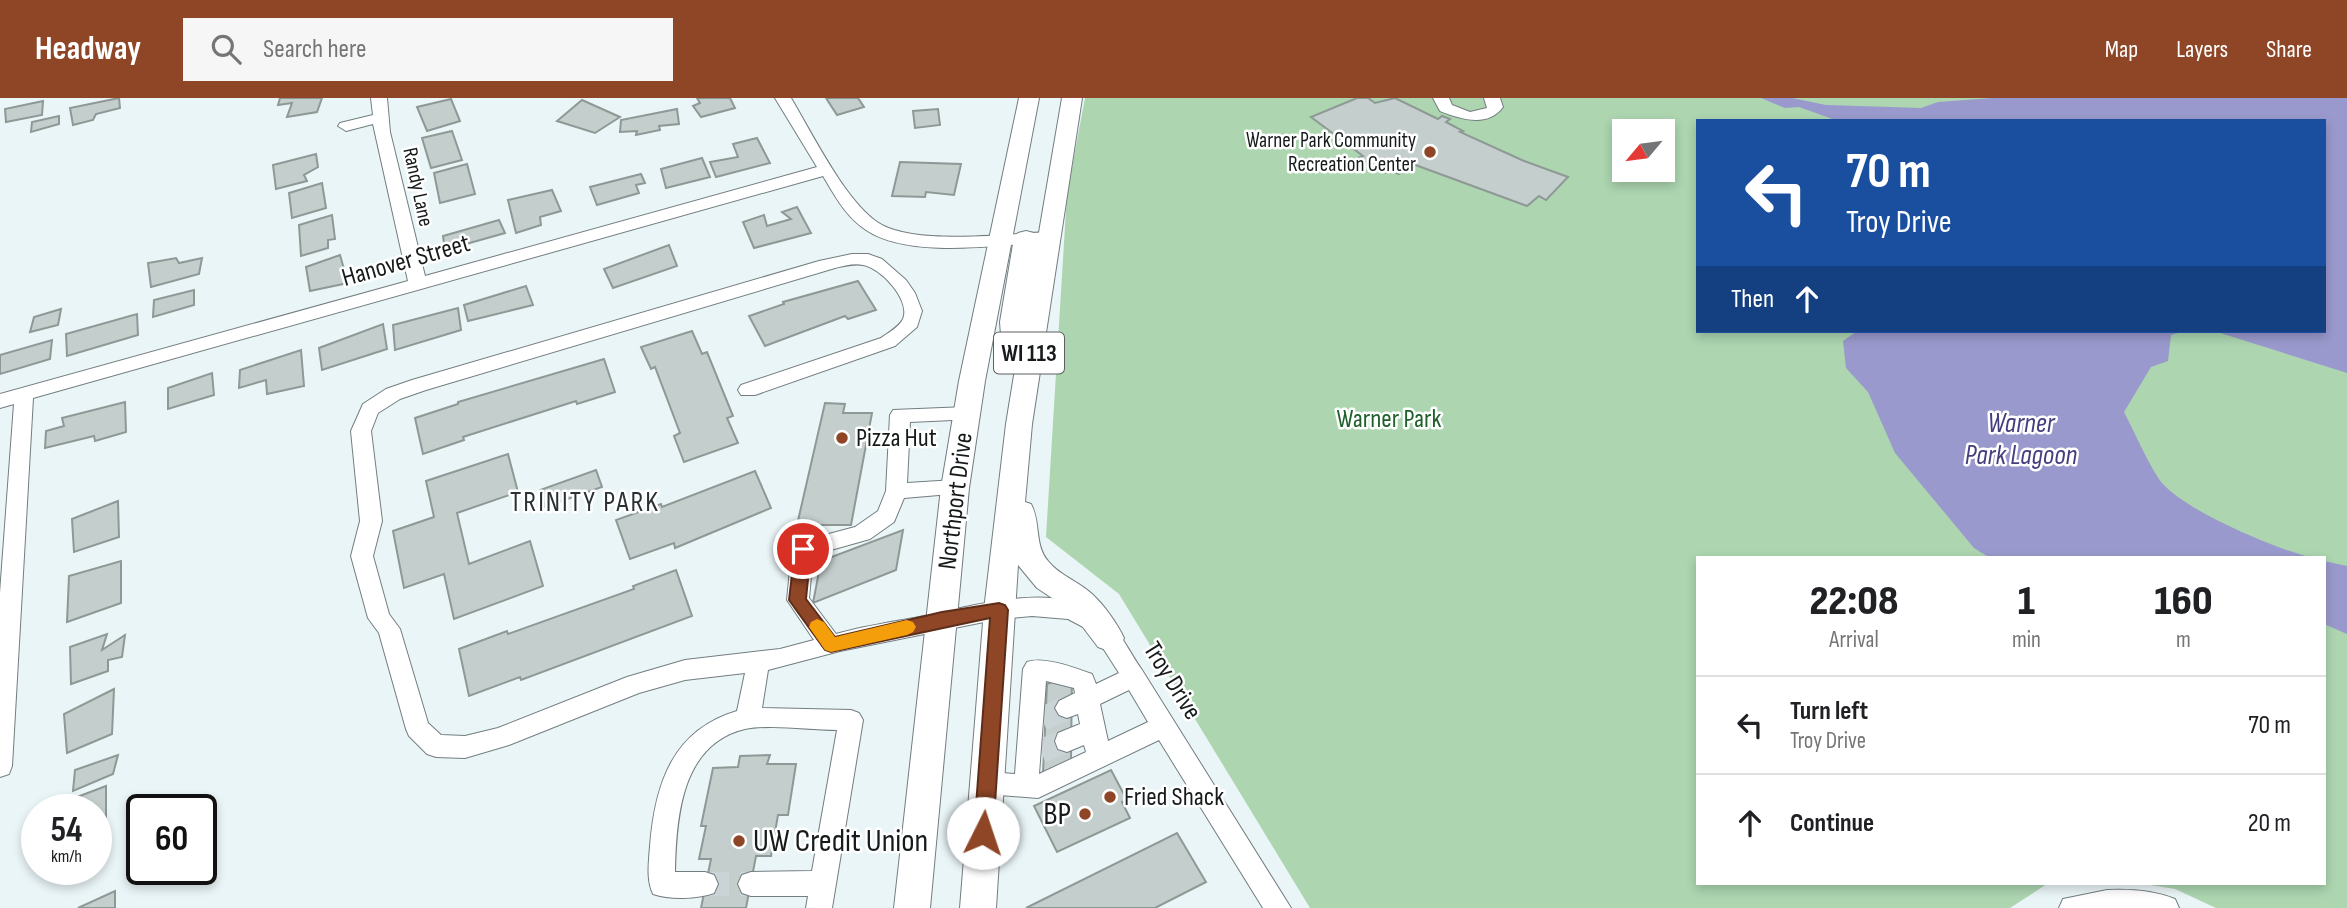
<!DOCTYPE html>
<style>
body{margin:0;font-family:"Sofia Sans Condensed",sans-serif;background:#f6f6f6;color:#202124;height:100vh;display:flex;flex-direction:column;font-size:26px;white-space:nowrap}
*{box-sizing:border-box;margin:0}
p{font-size:23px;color:#757577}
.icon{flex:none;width:38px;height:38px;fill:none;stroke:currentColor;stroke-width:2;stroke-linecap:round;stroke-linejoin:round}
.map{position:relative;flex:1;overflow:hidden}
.side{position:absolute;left:1696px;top:458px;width:630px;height:329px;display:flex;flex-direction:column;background:#fff;border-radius:0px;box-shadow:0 4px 10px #0003}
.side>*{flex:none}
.banner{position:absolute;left:1696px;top:21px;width:630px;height:214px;border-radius:0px;box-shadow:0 4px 10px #0003;background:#1a4fa0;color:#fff;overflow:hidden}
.needle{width:46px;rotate:241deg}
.tools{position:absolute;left:1612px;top:21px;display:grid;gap:14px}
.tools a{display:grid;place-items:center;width:63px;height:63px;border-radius:0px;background:#fff;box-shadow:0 4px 10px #0003;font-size:35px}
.speed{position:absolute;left:21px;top:696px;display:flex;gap:14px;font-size:35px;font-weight:700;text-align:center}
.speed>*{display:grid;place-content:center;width:91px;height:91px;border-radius:50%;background:#fff;box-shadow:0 4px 10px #0003;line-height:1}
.speed small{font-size:18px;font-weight:400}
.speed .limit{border:4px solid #111;border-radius:10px;background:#fff;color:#111}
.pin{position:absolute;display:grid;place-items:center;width:60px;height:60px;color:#fff;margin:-30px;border:4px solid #fff;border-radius:50%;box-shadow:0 2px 7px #0007}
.me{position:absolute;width:77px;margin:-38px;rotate:4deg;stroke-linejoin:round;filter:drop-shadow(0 0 5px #0008)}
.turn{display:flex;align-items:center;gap:24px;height:147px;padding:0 35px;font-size:32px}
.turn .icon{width:91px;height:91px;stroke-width:2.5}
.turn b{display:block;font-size:49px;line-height:60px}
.then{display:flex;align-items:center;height:66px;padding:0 35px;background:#0003;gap:14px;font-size:26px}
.eta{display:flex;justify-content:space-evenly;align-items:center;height:119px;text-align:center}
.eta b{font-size:42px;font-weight:800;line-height:49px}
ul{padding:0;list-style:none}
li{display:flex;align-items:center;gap:21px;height:98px;padding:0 35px;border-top:2px solid #e0e0e0}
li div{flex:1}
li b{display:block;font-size:26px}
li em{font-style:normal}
header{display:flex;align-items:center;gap:42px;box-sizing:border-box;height:98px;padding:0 35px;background:#8e4626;color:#fff}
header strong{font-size:33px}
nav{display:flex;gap:38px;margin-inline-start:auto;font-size:24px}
.search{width:490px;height:63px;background:#f6f6f6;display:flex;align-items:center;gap:18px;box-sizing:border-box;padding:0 24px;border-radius:0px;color:#757577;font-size:26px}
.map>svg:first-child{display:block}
.green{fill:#acd5b0;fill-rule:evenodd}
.water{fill:#9a99cd}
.building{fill:#c4cfcd;stroke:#8e9996;stroke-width:2}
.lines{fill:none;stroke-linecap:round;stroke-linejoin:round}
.minor-tunnel{stroke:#cad4d7;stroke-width:24;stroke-dasharray:24 11;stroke-linecap:butt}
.minor-casing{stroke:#737d80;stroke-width:2}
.major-casing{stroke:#737d80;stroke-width:2}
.minor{fill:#fff;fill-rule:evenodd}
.major{fill:#fff;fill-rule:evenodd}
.route{fill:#8e4626;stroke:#5c2e19;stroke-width:2}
.slow{fill:#f59e0b}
.poi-dot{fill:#8e4626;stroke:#fff;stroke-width:2.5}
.labels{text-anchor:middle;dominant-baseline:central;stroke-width:5;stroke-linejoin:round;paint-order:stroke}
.far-poi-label{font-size:21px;fill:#161a1b;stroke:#fff;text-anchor:end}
.far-street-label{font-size:21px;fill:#161a1b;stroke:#fff}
.shield{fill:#fff;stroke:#5c5f5f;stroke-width:2}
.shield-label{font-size:24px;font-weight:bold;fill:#161a1b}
.street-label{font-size:26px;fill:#161a1b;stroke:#fff}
.park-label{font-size:26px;fill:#20602c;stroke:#fff}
.poi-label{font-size:26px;fill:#161a1b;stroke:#fff;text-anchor:start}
.water-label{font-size:28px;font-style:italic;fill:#443e7e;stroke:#fff}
.neighbourhood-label{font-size:28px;letter-spacing:2px;fill:#293134;stroke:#fff}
.near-poi-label{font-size:32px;fill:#161a1b;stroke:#fff;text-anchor:end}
</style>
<header>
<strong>Headway</strong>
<div class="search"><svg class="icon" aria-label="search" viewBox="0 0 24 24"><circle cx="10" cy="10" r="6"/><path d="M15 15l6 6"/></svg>Search here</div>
<nav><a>Map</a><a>Layers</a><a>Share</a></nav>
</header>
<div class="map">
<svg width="2347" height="810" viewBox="0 0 2347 810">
<rect width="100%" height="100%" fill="#eaf5f8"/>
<path class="green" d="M1085,0H2347V810H2216L2175,791L2144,786H2324V460H1698V786H2047L2010,810H1310L1119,496L1046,439L1067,96ZM1698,23H2324V233H1698ZM1624,33H1662V72H1624Z"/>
<g class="water">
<path d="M1761,0H1792L1826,7L1921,10L1938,4L1993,0H2347V275L2214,233H2324V23H1838L1799,9L1785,10Z"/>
<path d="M1857,233H2185L2171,237L2168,263L2151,269L2124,314C2133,331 2152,374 2163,386C2188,414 2276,451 2313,460H1990L1974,450L1895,355L1868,294L1846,270L1843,243Z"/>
<path d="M2324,463L2347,468V536L2324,526Z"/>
</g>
<g class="building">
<path d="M119,0L120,10L96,16L93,22L73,27L70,10Z"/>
<path d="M280,0H322L317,14L287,19L292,5L278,7Z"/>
<path d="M697,0H730L735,10L701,19L693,8L700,5Z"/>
<path d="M826,0H858L864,9L837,17Z"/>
<path d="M1357,0H1368L1375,5L1395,0L1438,21L1442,18L1450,21L1446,24L1463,33L1460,34L1524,63L1568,79L1546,102L1539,98L1527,108L1410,65L1399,76L1392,73L1386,75L1358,60L1363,58L1311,19Z"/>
<path d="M451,1L460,23L427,33L417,9Z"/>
<path d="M582,2L620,19L595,35L557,23Z"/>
<path d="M43,3L42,17L6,24L5,11Z"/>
<path d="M677,11L679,26L659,28L660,32L636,37L637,33L620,34L621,22Z"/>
<path d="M938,11L940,27L915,30L913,13Z"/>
<path d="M59,18V26L31,34L32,24Z"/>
<path d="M452,33L462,62L431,70L422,40Z"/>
<path d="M757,40L770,65L716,79L710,64L738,59L733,46Z"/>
<path d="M316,56L318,69L304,77L307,83L276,91L273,67Z"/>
<path d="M702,60L710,79L666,90L661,71Z"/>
<path d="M900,64L961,66L954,97L926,94L925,99L892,98Z"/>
<path d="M467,66L475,96L440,105L434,75Z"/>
<path d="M641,76L645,85L636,87L639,95L597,107L590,89Z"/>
<path d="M322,85L326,110L292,120L289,95Z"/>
<path d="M552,92L561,113L540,119L541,127L516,135L508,102Z"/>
<path d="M797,109L811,135L754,150L743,124L764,117L767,128L791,121L782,114Z"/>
<path d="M332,117L335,141L328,142V150L301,158L299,127Z"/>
<path d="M499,122L505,135L445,152L443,138Z"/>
<path d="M669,147L677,168L613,190L604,171Z"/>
<path d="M340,157L348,185L310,193L306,169Z"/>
<path d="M176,160L179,165L202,160L199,176L151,189L148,165Z"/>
<path d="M858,183L876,212L848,221L845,218L765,248L749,218L784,206L783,204Z"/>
<path d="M526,188L533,207L468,223L464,207Z"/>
<path d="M194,192V207L153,219L154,202Z"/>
<path d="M458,210L461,232L395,252L393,227Z"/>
<path d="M61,211L58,227L30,234L34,219Z"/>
<path d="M137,216L138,237L67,258L66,236Z"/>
<path d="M383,226L387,251L322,272L319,250Z"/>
<path d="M692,233L702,256L707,254L733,318L727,320L738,345L684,364L674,338L680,335L655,269L651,271L641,249Z"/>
<path d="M52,242L50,261L0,276V257Z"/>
<path d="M301,252L304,288L267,296L266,282L239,290L240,272Z"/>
<path d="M604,261L615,294L577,306L576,303L463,339L464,342L423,356L415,320L458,306V304Z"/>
<path d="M212,275L214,297L168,311V290Z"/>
<path d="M125,304L126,334L95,343L94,338L45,350L46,333L64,328L62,320Z"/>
<path d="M825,305L845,306L843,315H872L851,427H797Z"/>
<path d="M508,356L518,394L457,415L469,466L530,443L543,488L454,521L444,476L404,490L393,433L434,419L426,383Z"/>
<path d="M596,372L602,389L545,409L540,392Z"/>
<path d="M755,373L771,410L675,450L674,445L630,461L616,422L661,406L662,409Z"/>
<path d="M118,403L119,439L74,454L72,421Z"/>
<path d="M903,432L896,472L813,505L821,463Z"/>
<path d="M121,463V505L67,524L69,478Z"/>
<path d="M676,472L692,518L521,582L520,579L469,598L459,551L507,533L508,536L634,491L633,488Z"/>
<path d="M107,536L102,552L125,537L122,559L108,562V573L71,586L70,549Z"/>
<path d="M1072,576L1071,662L1043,675L1047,586Z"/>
<path d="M114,591L112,636L67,655L64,616Z"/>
<path d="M118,657L113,676L73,693L75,672Z"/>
<path d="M770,657L767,666H796L788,717H778L771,758H756L746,810H701L711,761H699L706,728H701L713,670L738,669L740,658Z"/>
<path d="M1111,672L1127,702L1122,704L1130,720L1057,754L1034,708Z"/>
<path d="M106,688V731L96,735V712H64V704Z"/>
<path d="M1177,735L1206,784L1155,810H1026Z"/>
<path d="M115,793V810H78Z"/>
</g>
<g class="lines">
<g class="minor-tunnel">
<path d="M1042,621L1067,610"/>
<path d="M1041,653L1067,643"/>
<path d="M705,786H751"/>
</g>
<g class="minor-casing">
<g id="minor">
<path d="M371,0H387L390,34L425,178L817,69L775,0H791C812,35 844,101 877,124C912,148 1005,136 1048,134L1057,139L1048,144C998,147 909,161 866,132C846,119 835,98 823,78L33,300L12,668L9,676L0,679V495L14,306L0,310V296L408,183L373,26L346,33L338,28L340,25L373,17Z"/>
<path d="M1433,0H1449L1452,7L1470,14L1487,10L1484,0H1500L1503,9C1488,30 1460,21 1440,13Z"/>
<path d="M852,156H868L882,161L906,182L915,195L922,213L917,229L895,248L755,297H741L738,292L741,287L881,240C888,235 899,229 903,221C911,202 881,170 863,167C854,165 844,168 835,170L426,292L400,301L378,315L371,333L382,423L373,458L389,516L400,531L428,625L441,637L465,638L498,630L627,579L685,562L780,551L814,542L787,502L792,451L795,445L855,429L878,413L886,393L890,317L893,312L967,309L974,311L977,316L974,321L910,324L907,385L955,382L962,385L965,390L962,395L904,400L894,424L870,441L813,457L809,500L836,536C863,528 892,524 919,519C970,509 1055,482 1101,517C1120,531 1129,554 1142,572L1291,810H1263L1159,642L1038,700L987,696L978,693L975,685L978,677L987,674L1015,676L1023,571L1027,564C1044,558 1075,570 1092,576L1096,586L1119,575L1101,547L1085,530L1068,521L1032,518L999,521L840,553L768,572L762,610L851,612L859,615L863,622L832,810H806L808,798H751L742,795L738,786L742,777L751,774L812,773L837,632C812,632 768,626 745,631C681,646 676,720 675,774H705L714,777L718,786L714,795C697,801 670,802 653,796C646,781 649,764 650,748C655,685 673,632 737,613L745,575L685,582L639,595L509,647L465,660L436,659L427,656L409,638L406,631L379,535L368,520L351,458L360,423L351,333L363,306L386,291L412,282L819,163ZM1046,583L1074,590L1075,595L1059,603L1055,610L1059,617L1067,620L1078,616L1080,626L1058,635L1055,643L1058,651L1067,654L1084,647L1086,654L1039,676ZM1129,592L1148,624L1108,643L1100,606Z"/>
<path d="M2107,792C2130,791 2153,792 2175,801L2179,810H2059L2063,801Z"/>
</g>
</g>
<g class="major-casing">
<g id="major">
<path d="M1019,0H1039L985,283L969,390L930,810H894L941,390L959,283Z"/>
<path d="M1062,0H1082L1032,326L1025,404L1031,406C1041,424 1034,447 1048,463C1060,478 1078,483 1092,496C1104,507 1117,525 1124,540L1120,549L1109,553L1098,549L1070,512L1037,490L1018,467L996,810H960L984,512L1006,326L1016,265L1001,237L1000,224L1014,140L1018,135L1026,133L1034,135L1038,140L1036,152Z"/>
</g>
</g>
<use href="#minor" class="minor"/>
<use href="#major" class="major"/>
</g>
<path class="route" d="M803,445L811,451L806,501L835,539L942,514L999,505L1005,507L1008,512L993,735L990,741L983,744L976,741L974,735L990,520L831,554L825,552L789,502L795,451Z"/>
<path class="slow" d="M817,521L824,524L835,539L907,522L913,524L916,529L913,534L907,537L831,554L825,552L809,529L811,524Z"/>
<g class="poi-dot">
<circle cx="1430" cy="54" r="7"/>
<circle cx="842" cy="340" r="7"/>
<circle cx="1110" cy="699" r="7"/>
<circle cx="1085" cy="716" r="7"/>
<circle cx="739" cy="743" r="7"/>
</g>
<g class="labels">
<g class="far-poi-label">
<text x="1416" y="42">Warner Park Community<tspan x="1416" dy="24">Recreation Center</tspan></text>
</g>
<g class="far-street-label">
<text transform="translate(418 89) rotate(78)">Randy Lane</text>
</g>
<rect class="shield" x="994" y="234.5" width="70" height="41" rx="5"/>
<g class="shield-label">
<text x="1029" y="255">WI 113</text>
</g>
<g class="street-label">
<text transform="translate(406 163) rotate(-16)">Hanover Street</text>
<text transform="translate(956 403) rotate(-83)">Northport Drive</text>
<text transform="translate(1172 583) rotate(58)">Troy Drive</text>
</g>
<g class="park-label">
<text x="1389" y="321">Warner Park</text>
</g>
<g class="poi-label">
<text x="856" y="340">Pizza Hut</text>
<text x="1124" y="699">Fried Shack</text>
</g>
<g class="water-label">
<text x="2021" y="325">Warner<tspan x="2021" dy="32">Park Lagoon</tspan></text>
</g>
<g class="neighbourhood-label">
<text x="585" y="404">TRINITY PARK</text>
</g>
<g class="near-poi-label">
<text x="1071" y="716">BP</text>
<text x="753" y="743" text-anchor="start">UW Credit Union</text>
</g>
</g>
</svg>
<div class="tools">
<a><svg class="needle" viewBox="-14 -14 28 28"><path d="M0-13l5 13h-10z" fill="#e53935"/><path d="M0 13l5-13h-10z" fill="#757577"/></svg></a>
</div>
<div class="speed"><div>54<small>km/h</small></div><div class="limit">60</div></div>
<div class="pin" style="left:803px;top:451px;background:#d93025"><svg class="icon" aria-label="arrive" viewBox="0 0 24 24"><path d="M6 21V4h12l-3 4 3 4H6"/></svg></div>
<svg class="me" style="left:983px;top:735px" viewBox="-20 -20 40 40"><circle r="19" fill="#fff"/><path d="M0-13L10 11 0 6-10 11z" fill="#8e4626"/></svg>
<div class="banner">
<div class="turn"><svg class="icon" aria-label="left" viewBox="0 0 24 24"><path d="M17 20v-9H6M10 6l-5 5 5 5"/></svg><div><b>70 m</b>Troy Drive</div></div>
<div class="then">Then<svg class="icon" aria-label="ahead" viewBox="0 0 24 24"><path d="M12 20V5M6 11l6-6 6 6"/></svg></div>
</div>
<section class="side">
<div class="eta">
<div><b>22:08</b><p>Arrival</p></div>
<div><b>1</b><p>min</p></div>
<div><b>160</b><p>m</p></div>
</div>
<ul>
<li><svg class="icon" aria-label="left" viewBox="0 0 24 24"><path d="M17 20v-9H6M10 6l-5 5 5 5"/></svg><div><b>Turn left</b><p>Troy Drive</p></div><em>70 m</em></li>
<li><svg class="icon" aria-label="ahead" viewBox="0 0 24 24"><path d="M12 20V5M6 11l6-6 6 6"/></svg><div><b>Continue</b></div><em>20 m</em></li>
</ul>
</section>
</div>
